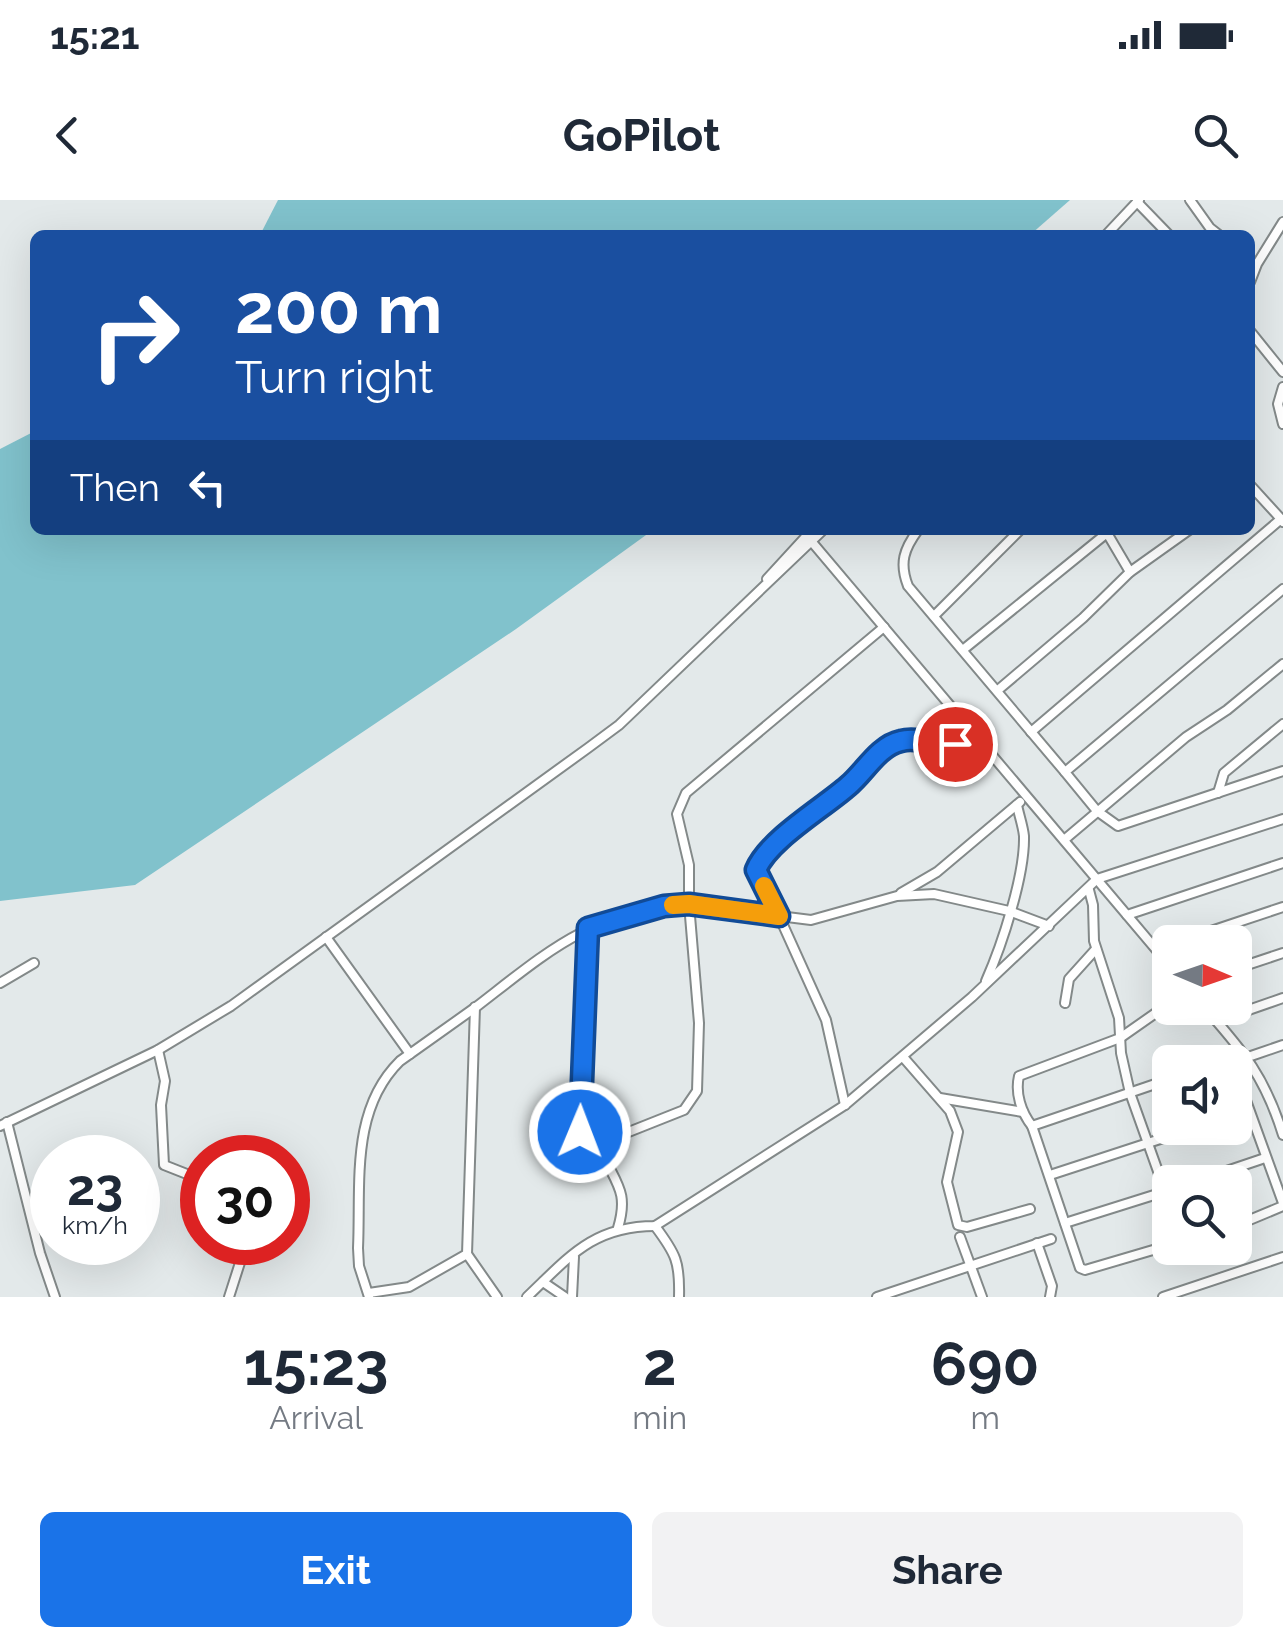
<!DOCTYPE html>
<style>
body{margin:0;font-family:Raleway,sans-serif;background:#f2f2f3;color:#1f2937;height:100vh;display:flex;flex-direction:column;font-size:38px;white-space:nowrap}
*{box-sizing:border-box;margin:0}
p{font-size:32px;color:#747a83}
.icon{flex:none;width:55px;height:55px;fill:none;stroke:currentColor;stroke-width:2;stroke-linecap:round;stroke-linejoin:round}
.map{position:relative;height:1097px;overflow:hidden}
.sheet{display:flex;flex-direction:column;background:#fff;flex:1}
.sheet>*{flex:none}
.hud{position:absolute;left:30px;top:30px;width:1225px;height:305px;border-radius:15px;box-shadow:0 10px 40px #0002;background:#1a4fa0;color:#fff;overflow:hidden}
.needle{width:65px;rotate:92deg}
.controls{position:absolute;left:1152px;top:725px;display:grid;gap:20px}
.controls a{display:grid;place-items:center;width:100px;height:100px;border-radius:15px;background:#fff;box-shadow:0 10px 40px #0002;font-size:50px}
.speed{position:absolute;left:30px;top:935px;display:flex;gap:20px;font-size:50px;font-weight:700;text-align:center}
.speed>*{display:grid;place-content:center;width:130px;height:130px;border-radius:50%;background:#fff;box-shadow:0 10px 40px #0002;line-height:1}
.speed small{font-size:25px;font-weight:400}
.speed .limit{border:15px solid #d22;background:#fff;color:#111}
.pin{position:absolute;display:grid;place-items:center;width:85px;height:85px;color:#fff;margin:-42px;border:5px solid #fff;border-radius:50%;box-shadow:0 2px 10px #0007}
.me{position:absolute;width:110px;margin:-55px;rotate:1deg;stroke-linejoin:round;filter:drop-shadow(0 0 8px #0008)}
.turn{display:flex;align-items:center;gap:35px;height:210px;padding:0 40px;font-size:45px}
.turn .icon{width:130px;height:130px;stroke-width:2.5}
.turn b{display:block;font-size:70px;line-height:85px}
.then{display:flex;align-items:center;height:95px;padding:0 40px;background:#0003;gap:20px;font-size:38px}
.eta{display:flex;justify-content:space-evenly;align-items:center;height:170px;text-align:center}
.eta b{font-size:60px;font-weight:700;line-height:70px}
.action{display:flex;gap:20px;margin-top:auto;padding:20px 40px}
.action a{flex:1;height:115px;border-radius:15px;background:#1a73e8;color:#fff;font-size:40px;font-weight:700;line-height:115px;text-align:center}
.action a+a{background:#f2f2f3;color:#1f2937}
.status{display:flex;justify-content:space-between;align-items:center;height:70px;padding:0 50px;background:#fff;direction:ltr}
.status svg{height:28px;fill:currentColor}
header{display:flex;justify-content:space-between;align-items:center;height:130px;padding:0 40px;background:#fff;font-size:45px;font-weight:700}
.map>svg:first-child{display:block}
.green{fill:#81c2cc}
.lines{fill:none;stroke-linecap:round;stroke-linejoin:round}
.minor-casing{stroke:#838989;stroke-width:12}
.minor{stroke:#fff;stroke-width:8}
.route-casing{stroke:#114b97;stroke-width:25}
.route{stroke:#1a73e8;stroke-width:18}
.slow{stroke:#f59e0b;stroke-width:18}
</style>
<div class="status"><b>15:21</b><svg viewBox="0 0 49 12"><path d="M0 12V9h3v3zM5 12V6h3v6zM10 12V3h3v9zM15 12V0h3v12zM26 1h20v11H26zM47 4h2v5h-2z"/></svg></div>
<header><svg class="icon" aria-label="back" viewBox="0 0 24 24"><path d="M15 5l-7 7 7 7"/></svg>GoPilot<svg class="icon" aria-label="search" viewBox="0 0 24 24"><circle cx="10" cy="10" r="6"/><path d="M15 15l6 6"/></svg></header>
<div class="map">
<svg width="1283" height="1097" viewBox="0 0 1283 1097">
<rect width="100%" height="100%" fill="#e3e9ea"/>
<g class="green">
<path d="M278,0H1070L1030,35H260Z"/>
<path d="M35,231V330H653L516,429L135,685L0,701V249Z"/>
</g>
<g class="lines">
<g class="minor-casing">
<g id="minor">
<path d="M1190,0L1210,28L1219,35"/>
<path d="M1137,2L1169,35"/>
<path d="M1106,35L1139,0"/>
<path d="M1250,82L1257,64L1283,22"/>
<path d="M1250,131L1283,172"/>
<path d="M1283,187L1278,204L1283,224"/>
<path d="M1250,285L1281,319"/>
<path d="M918,330C904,349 899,363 908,386L1065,572"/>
<path d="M806,335L1170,766"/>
<path d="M1130,372L1189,330"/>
<path d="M767,379L812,330"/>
<path d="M1283,389L1065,572L1097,611L1118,626L1283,571"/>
<path d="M934,416L1020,330"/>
<path d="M964,449L1107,333L1130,372L1083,418L998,490"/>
<path d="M1031,532L1281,319L1283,322"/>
<path d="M978,537L943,546L911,540L893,544L876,556L852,583L779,642L757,665V674L779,716L811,720L897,696L934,694L1009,711L1049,726"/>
<path d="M1218,593L1224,573L1283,524"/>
<path d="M1064,640L1186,537L1227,510L1283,464"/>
<path d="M1089,690L1093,705L1094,741L1119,818L1121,853L1130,893L1170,1005"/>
<path d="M901,693L937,672L1020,602"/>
<path d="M1127,715L1283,663"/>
<path d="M588,728L580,932L586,943L604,957"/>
<path d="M326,737L410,854"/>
<path d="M1178,742L1283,707"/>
<path d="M1235,769L1283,753"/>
<path d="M986,781C1002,745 1025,675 1024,636C1023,626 1019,615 1017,605"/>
<path d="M0,783L34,763"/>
<path d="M1065,803L1069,779L1096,749"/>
<path d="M1205,808C1244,852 1265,877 1283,935"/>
<path d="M1217,821L1283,798"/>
<path d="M158,850L165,881L161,905L164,965L202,980"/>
<path d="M903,857L950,911L958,932L947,982L958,1025L967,1027L1030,1009"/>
<path d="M1248,857L1283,845"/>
<path d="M1219,862L1229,859L1231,862"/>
<path d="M1235,870L1283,1003"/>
<path d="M1170,879L1032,926L1080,1068L1085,1070L1170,1045"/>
<path d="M940,898L1023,912"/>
<path d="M845,905L826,820L779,716L689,704V665L677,614L686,593L884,427"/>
<path d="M7,922L40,1053L55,1097"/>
<path d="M0,926L158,850L231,806L588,548L619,525L823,330"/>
<path d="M1032,926C1021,912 1015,893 1019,876L1120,838L1170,803"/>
<path d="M1050,975L1194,928"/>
<path d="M1194,982L1265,958"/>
<path d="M1065,1023L1170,990"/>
<path d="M655,1026C676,1054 680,1062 679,1097"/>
<path d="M1235,1026L1283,1006"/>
<path d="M960,1037L982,1097"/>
<path d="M1037,1043L1052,1086L1050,1097"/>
<path d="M467,1054L497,1097"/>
<path d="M543,1082L565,1097"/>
<path d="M369,1093L409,1087L467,1054L475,807"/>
<path d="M229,1097L245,1047L271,1046"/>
<path d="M369,1097L359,1066L358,1048C361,984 350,910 400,861C425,843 451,825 476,807C550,750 590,712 689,704L699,823L697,891L684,910L621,935L604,957C618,986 628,994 618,1028"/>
<path d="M527,1097C569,1057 593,1026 655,1026L845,905L972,797L1097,679L1283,619"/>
<path d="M572,1097L574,1057"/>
<path d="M877,1097L1051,1039"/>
<path d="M1163,1097L1283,1057"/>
</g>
</g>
<use href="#minor" class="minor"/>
</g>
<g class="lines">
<g class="route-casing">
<path id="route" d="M580,932L588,728L664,706L689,704L779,716L756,670C768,640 823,608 848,586C865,572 878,546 901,541C918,536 937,547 955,544"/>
</g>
<use href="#route" class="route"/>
<path class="slow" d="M673,705L689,704L779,716L764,686"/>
</g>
</svg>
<div class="controls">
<a><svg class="needle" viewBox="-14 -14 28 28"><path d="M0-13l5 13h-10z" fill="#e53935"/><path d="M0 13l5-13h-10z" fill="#747a83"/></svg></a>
<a><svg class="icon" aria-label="sound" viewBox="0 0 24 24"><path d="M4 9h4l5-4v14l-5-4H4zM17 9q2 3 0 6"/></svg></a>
<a><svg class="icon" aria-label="search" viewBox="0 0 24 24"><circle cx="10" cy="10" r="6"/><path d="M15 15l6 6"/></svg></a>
</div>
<div class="speed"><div>23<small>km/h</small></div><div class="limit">30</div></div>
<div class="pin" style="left:955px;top:544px;background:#d93025"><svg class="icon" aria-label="arrive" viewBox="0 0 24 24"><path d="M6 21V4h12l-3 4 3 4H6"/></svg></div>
<svg class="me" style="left:580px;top:932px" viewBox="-20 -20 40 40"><circle r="17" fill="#1a73e8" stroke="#fff" stroke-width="3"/><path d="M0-11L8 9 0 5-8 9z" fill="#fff"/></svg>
<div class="hud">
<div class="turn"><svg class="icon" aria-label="right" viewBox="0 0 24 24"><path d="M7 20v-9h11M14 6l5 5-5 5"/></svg><div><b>200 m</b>Turn right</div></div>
<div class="then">Then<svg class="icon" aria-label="left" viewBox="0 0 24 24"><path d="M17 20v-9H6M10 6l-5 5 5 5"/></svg></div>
</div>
</div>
<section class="sheet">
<div class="eta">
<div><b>15:23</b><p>Arrival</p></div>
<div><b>2</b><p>min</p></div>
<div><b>690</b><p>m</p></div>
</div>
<div class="action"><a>Exit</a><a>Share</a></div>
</section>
